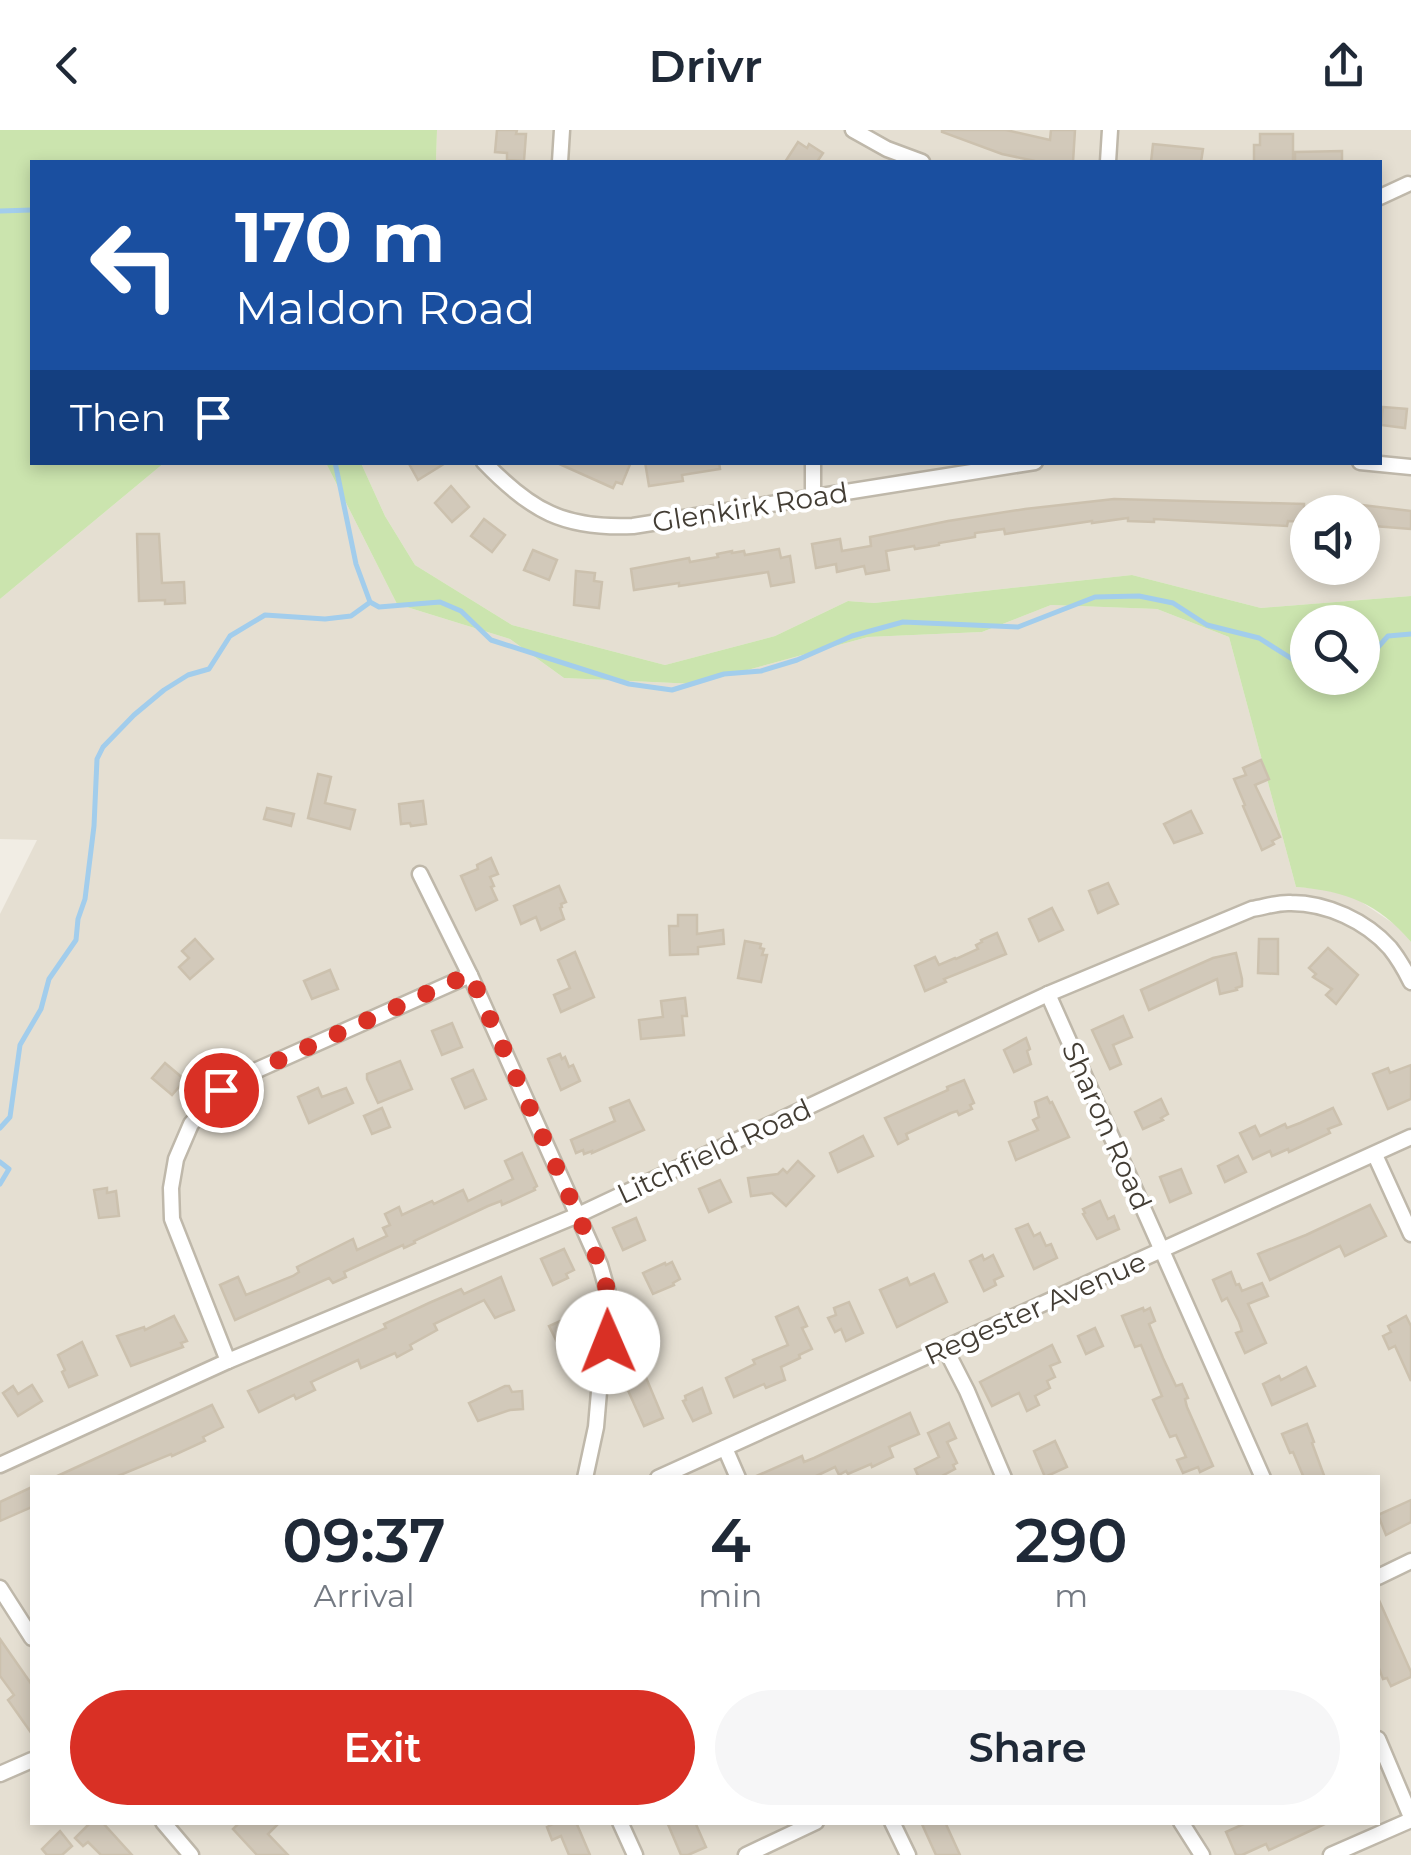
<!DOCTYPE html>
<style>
body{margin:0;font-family:Montserrat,sans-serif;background:#f6f6f7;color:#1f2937;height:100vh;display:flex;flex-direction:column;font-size:38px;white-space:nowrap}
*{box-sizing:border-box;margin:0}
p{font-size:32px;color:#747a83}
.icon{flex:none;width:55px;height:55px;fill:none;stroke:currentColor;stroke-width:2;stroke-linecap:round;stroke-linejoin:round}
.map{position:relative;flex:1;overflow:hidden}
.details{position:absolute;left:30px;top:1345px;width:1350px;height:350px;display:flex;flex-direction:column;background:#fff;border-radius:0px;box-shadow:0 5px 15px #0003}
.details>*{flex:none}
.hud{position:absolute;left:30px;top:30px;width:1352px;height:305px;border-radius:0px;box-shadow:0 5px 15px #0003;background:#1a4fa0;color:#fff;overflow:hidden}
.controls{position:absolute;left:1290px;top:365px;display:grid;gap:20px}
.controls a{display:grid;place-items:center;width:90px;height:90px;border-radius:50%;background:#fff;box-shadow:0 5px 15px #0003;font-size:50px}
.pin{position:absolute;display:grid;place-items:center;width:85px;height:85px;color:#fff;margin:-42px;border:5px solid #fff;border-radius:50%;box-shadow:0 2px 10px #0007}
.me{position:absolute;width:110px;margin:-55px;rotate:359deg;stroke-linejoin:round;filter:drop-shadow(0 0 8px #0008)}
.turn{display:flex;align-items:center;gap:35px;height:210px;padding:0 40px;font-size:45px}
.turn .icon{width:130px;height:130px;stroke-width:2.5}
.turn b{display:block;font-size:70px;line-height:85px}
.then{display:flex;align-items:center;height:95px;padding:0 40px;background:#0003;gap:20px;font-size:38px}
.eta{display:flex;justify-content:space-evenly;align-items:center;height:170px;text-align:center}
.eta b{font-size:60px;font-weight:600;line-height:70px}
.button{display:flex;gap:20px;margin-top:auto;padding:20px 40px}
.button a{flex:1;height:115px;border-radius:60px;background:#d93025;color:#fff;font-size:40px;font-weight:600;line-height:115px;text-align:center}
.button a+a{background:#f6f6f7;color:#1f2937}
header{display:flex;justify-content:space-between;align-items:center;height:130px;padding:0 40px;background:#fff;font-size:45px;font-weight:600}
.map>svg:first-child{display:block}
.residential{fill:#e5dfd2;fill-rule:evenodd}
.green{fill:#cbe4ae;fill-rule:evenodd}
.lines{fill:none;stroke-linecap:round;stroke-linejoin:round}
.stream{stroke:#a2cdec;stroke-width:5}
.building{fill:#d2c9ba;stroke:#ccc1ae;stroke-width:2.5}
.minor-casing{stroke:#bfb8aa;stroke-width:19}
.minor{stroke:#fff;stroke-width:14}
.route{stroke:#d93025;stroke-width:18;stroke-dasharray:0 32.4}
.labels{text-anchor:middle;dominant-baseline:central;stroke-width:8;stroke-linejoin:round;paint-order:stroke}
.street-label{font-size:28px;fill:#433d34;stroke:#fff}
</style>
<header><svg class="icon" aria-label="back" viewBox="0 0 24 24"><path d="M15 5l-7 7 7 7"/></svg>Drivr<svg class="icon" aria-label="share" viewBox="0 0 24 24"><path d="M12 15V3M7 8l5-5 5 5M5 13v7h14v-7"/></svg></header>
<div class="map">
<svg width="1411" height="1725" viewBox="0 0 1411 1725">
<rect width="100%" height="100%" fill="#f1ede4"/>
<g class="residential">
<path d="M437,0H1411V466L1261,478L1132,445L874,473L848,471L775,506L665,535L512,495L415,435L385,386L361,333L1380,332V32H436ZM1308,382H1362V438H1308Z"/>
<path d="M164,333H326L397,474L510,509L564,548L696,554L868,507L982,502L1051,475L1157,479L1229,507L1296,757L1322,759L1354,767L1397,796L1411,812V1725H0V784L37,710L0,709V469ZM32,1348H1378V1692H32Z"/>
</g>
<g class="green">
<path d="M0,0H437L436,32H32V332L164,333L0,469Z"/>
<path d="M326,333H361L385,386L415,435L512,495L665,535L775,506L848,471L874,473L1132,445L1261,478L1411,466V812C1378,773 1346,761 1296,757L1229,507L1157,479L1051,475L982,502L868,507L696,554L564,548L510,509L397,474ZM1308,492H1362V548H1308Z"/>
</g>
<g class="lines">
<g class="stream">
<path d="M0,81L32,80"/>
<path d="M335,332L356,434L370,472L379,477L440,472L461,481L491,510L629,554L672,560L724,544L761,541L797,530L852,506L903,492L1018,497L1095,467L1139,466L1173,473L1207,495L1259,508L1308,539"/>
<path d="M1362,535L1388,506L1411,504"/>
<path d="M1321,548L1325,550L1334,548"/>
<path d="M0,998L10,987L20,915L41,879L49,849L76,810L78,789L85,769L94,696L97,629L103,617L134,585L164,560L188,545L209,539L230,506L265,485L325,489L351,486L369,473"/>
<path d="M0,1032L9,1039L0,1054"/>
</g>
</g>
<g class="building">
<path d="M497,0H517L516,4H526L524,31L507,30V23L495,22Z"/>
<path d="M942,0H1006L1050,10L1051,0H1075L1073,32L1035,31L1002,24L942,2Z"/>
<path d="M1260,4H1293V32H1254V15H1260Z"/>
<path d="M798,12L807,18L809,14L823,23L817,32H785Z"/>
<path d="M1153,14L1203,19L1201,32H1151Z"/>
<path d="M1342,21V32H1295V22Z"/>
<path d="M1383,277L1407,279L1405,298L1381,295Z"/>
<path d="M408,332H447L418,350Z"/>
<path d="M555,332H631L622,354L616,352L613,358Z"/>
<path d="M645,332H719L720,339L682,345L683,351L649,356Z"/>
<path d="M451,356L469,377L452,392L435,373Z"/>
<path d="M1114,369L1304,374V392L1288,391L1287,396L1154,389V392L1128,391V388L1092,393V391L1005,404L1004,399L975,403V407L939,413V415L915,419L914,416L886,421L889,440L866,444L864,436L837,442L836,434L816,438L812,414L840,409L842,421L871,416L870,407L948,391L1025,379Z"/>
<path d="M1362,375L1411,381V399L1362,395Z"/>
<path d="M484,389L505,405L492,422L471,406Z"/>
<path d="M137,404H159L162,453L184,452L185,473L165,474V470L139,471Z"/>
<path d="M779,419L781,428L790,426L794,452L771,456L768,442L679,456V453L634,460L631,439L689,428L690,432L718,427L717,424L732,421V423L744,421L745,425Z"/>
<path d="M533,420L557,430L549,450L524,440Z"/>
<path d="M576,441L595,443L594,451L602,452L599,478L574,475Z"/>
<path d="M1261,630L1269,649L1255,655L1280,707L1272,711L1274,714L1262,720L1243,676L1245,675L1234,649L1246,645L1243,638Z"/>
<path d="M318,644L331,647L325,673L355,680L350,699L308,688Z"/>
<path d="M423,671L426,694L411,696L410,693L401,694L399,674Z"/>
<path d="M267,678L294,684L291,696L264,689Z"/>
<path d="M1191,681L1202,703L1174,713L1164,694Z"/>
<path d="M491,728L498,744L490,747L494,756L491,757L497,770L476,780L461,746L478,739L477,735Z"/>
<path d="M1108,753L1118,774L1098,783L1089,761Z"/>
<path d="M559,756L566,772L561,774L562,777L560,778L564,789L541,800L536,787L521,794L514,776Z"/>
<path d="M1052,778L1063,800L1039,811L1029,789Z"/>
<path d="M678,785H697V804L723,800L724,814L698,817V824L670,825L669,796H678Z"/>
<path d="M997,803L1006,824L944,849L946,852L925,861L915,836L935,827L939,835L955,828L956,829L978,819L976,815L982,812L981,810Z"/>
<path d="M195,809L213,829L190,849L179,837L189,828L182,821Z"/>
<path d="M1259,809H1278V844L1258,843Z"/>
<path d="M745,811L761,814L760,818L764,819L762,825H767L761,852L738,848Z"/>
<path d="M1328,818L1358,845L1336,874L1326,865L1332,859L1313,847L1316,844L1309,838Z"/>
<path d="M575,822L594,867L561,882L554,865L570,858L558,830Z"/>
<path d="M1236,823L1242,849V856L1236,858L1237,860L1220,864L1217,849L1149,880L1141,860L1213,828Z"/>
<path d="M330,840L338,859L312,869L304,851Z"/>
<path d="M685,868L687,886H682L684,905L641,909L639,890L663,887L661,871Z"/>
<path d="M1123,886L1132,907L1113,915L1121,934L1110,939L1092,900Z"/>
<path d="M452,893L462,917L442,925L432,901Z"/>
<path d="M1026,908L1030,919L1027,921L1031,934L1014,942L1004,920Z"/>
<path d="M560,924L562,929L565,927L569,937L573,935L580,951L561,960L548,929Z"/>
<path d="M400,931L412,959L378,973L367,949V944Z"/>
<path d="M165,933L185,950L172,965L152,948Z"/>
<path d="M1411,935V969L1388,979L1373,944L1388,938L1390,943Z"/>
<path d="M473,940L486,969L465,978L452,949Z"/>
<path d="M964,950L974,973L970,975L972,979L959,985L957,981L951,983L906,1004L908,1009L898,1014L885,988L948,960L947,957Z"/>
<path d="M318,958L322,967L346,958L353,973L309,993L298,967Z"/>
<path d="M1047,967L1050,973L1052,972L1069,1007L1016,1030L1009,1012L1038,1000L1033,990L1039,987L1035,972Z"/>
<path d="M1161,969L1168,984L1161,988L1163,990L1143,999L1135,982Z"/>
<path d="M629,970L644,1000L592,1023V1021L584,1024L583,1020L576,1023L571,1010L615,991L610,978Z"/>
<path d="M382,978L390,997L372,1004L364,986Z"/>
<path d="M1333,978L1341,994L1328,999L1330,1003L1289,1022L1288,1019L1272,1026L1270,1021L1253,1029L1240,1003L1255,996L1260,1006L1285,994L1287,998L1300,993Z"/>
<path d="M863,1006L873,1026L838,1042L830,1023Z"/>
<path d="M522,1023L537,1056L534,1058L535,1060L502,1075L501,1071L488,1076L414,1111L415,1113L404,1118L403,1115L370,1130L344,1142L346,1147L333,1153L329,1148L235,1190L220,1155L238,1147L246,1165L293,1146L299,1142L297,1137L353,1109L357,1120L387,1106L383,1098L390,1095L385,1084L399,1077L402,1085L432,1071L434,1074L463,1060L468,1071L513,1049L505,1031Z"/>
<path d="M1238,1026L1246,1042L1225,1052L1218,1036Z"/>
<path d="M798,1031L814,1046L786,1076L772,1063L751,1066L748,1048L778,1044L783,1039L787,1043Z"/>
<path d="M1181,1039L1191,1063L1170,1072L1160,1047Z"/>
<path d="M720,1050L731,1072L709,1082L699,1059Z"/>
<path d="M107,1058V1063L116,1061L119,1086L99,1088L94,1060Z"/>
<path d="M1100,1071L1108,1089L1114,1086L1119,1099L1097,1109L1083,1084L1085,1083L1083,1079Z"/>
<path d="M1370,1075L1386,1106L1345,1126L1340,1116L1270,1150L1258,1124L1306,1105Z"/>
<path d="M636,1088L645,1110L623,1120L613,1098Z"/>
<path d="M1028,1094L1034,1106L1040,1103L1046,1116L1051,1114L1057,1128L1034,1139L1016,1099Z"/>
<path d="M564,1119L574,1140L566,1144L568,1148L553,1155L541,1129Z"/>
<path d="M982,1125L984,1130L993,1125L1003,1146L994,1150L996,1155L984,1161L970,1131Z"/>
<path d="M672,1132L680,1149L673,1153L674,1155L653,1164L643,1143L665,1133L666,1135Z"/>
<path d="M1231,1142L1236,1155L1239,1154L1242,1161L1262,1153L1268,1166L1248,1174L1266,1213L1245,1223L1236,1203L1242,1201L1239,1192L1227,1168L1222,1171L1213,1150Z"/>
<path d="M934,1144L947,1172L897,1197L880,1160L907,1148L910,1155Z"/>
<path d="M501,1147L514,1180L495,1188L484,1170L434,1194L437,1200L410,1215L412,1219L397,1227L395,1223L361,1238L358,1230L311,1252L315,1260L296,1269L294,1265L259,1282L248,1261L386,1198L384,1194L429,1173L461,1159L464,1164Z"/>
<path d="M849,1172L863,1203L846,1211L841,1199L835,1202L828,1188L836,1185L834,1178Z"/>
<path d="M798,1177L807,1196L802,1198L812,1219L799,1225L800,1228L781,1237L785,1250L766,1258L764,1254L734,1267L726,1248L755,1234L753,1230L788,1215L776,1187Z"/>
<path d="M1143,1178L1144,1181L1150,1178L1155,1191L1149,1194L1163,1228L1176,1256L1182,1254L1188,1268L1185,1269L1187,1277L1213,1336L1200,1342L1198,1337L1183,1343L1177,1330L1186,1327L1176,1305L1170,1307L1153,1270L1162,1266L1141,1215L1135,1217L1122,1186Z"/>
<path d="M174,1186L187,1211L181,1213L183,1217L131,1236L117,1206L144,1197L145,1200Z"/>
<path d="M1406,1186L1411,1196V1251L1395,1216L1389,1219L1383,1206L1391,1202L1388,1196Z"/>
<path d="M567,1188L575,1206L558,1214L549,1196Z"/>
<path d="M1095,1198L1103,1216L1086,1224L1078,1206Z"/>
<path d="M82,1212L97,1245L69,1257L62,1242L65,1240L58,1225Z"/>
<path d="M1052,1215L1060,1232L1050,1236L1055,1247L1047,1251L1050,1258L1035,1266L1039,1275L1027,1281L1019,1263L992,1276L980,1252Z"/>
<path d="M1306,1237L1315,1256L1272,1275L1263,1254L1279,1246L1281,1250Z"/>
<path d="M642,1238L663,1288L644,1296L622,1247Z"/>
<path d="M32,1255L42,1271L18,1286L3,1263L13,1256L18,1264Z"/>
<path d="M505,1256H509L512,1262L522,1261L523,1279L510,1280L478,1291L469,1273Z"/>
<path d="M702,1258L711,1283L693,1291L683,1271L686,1270L685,1266Z"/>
<path d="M212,1275L223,1297L203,1307L205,1311L172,1326L171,1324L113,1348H53Z"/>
<path d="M910,1283L919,1304L889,1317L893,1327L872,1337L871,1334L848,1344L846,1341L839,1345L835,1337L812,1348H752L802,1326L804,1332L814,1328Z"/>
<path d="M949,1293L956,1308L947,1312L957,1333L953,1335L955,1339L938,1348H919L915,1339L939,1327L928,1303Z"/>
<path d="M1307,1294L1314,1312L1312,1313L1325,1348H1304L1293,1322L1290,1323L1282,1304Z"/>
<path d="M1055,1311L1067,1337L1045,1347L1034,1321Z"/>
<path d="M32,1357V1377L0,1391V1372Z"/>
<path d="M1411,1370V1392L1386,1405L1378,1385Z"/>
<path d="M1378,1468L1411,1542V1547L1391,1556L1387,1548L1383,1549L1378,1536Z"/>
<path d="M0,1509L32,1555V1604L8,1570L14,1565L0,1546Z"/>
<path d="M91,1692H102L132,1725H101L88,1712L83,1716L75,1708Z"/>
<path d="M240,1692H280L268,1704L288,1725H257L233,1699Z"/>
<path d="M557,1692H576L590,1725H569L561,1706L552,1710L547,1697Z"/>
<path d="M667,1692H695L706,1717L688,1725H681Z"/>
<path d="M921,1692H945L960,1725H936Z"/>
<path d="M1248,1692H1329L1269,1720L1266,1714L1242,1725H1236L1226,1702Z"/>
<path d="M60,1701L72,1716L62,1725H47L42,1719Z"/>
</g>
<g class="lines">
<g class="minor-casing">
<g id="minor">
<path d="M853,0L887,19L922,32"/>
<path d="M560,32L562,0"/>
<path d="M1108,32L1110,0"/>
<path d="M1380,67L1408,54"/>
<path d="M484,332C531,381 564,399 633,396L1035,332"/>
<path d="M813,332V366"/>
<path d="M1360,332L1411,337"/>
<path d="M420,744L470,845L600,1135L608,1163L609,1212L600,1250L596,1297L585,1348"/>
<path d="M1048,864L1263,1348"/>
<path d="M1375,1025L1411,1104"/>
<path d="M945,1218L967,1261L1004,1348"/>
<path d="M228,1231L172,1089L171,1058L176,1029L191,994L221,960L257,940L470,845"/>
<path d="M725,1318L738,1348"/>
<path d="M0,1335L228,1231L578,1085L1048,864L1252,779C1265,777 1278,772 1291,773C1327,773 1366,791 1390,818C1398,828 1405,840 1411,852"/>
<path d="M658,1348L1411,1007"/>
<path d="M1378,1447L1411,1431"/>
<path d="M0,1458L32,1508"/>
<path d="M1378,1609L1411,1687"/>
<path d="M0,1644L32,1630"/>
<path d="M163,1692L191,1725"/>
<path d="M620,1692L635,1725"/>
<path d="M892,1692L908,1725"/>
<path d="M1181,1692L1202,1725"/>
<path d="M746,1725L816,1692"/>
<path d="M1331,1725L1411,1690"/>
</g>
</g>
<use href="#minor" class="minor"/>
</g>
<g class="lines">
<path class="route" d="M221,960L257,940L470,844L600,1135L608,1163V1212"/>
</g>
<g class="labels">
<g class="street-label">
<text transform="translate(750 377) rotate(-9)">Glenkirk Road</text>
<text transform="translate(1107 996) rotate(66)">Sharon Road</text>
<text transform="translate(714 1021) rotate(-25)">Litchfield Road</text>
<text transform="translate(1035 1178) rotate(-24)">Regester Avenue</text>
</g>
</g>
</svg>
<div class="controls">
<a><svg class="icon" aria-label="sound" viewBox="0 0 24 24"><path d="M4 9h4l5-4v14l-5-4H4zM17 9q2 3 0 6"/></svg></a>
<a><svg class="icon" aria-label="search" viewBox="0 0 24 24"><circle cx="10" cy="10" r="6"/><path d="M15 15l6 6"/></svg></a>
</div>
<div class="pin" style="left:221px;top:960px;background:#d93025"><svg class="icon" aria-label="arrive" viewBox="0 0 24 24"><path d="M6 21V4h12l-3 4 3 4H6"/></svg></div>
<svg class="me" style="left:608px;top:1212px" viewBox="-20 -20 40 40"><circle r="19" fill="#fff"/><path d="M0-13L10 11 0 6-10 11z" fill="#d93025"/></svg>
<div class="hud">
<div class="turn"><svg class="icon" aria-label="left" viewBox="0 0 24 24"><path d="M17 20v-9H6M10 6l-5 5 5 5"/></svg><div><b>170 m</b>Maldon Road</div></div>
<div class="then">Then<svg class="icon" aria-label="arrive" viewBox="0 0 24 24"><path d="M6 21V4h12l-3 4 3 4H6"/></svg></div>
</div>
<section class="details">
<div class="eta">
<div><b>09:37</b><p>Arrival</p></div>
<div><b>4</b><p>min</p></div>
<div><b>290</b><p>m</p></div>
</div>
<div class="button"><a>Exit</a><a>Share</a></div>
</section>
</div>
